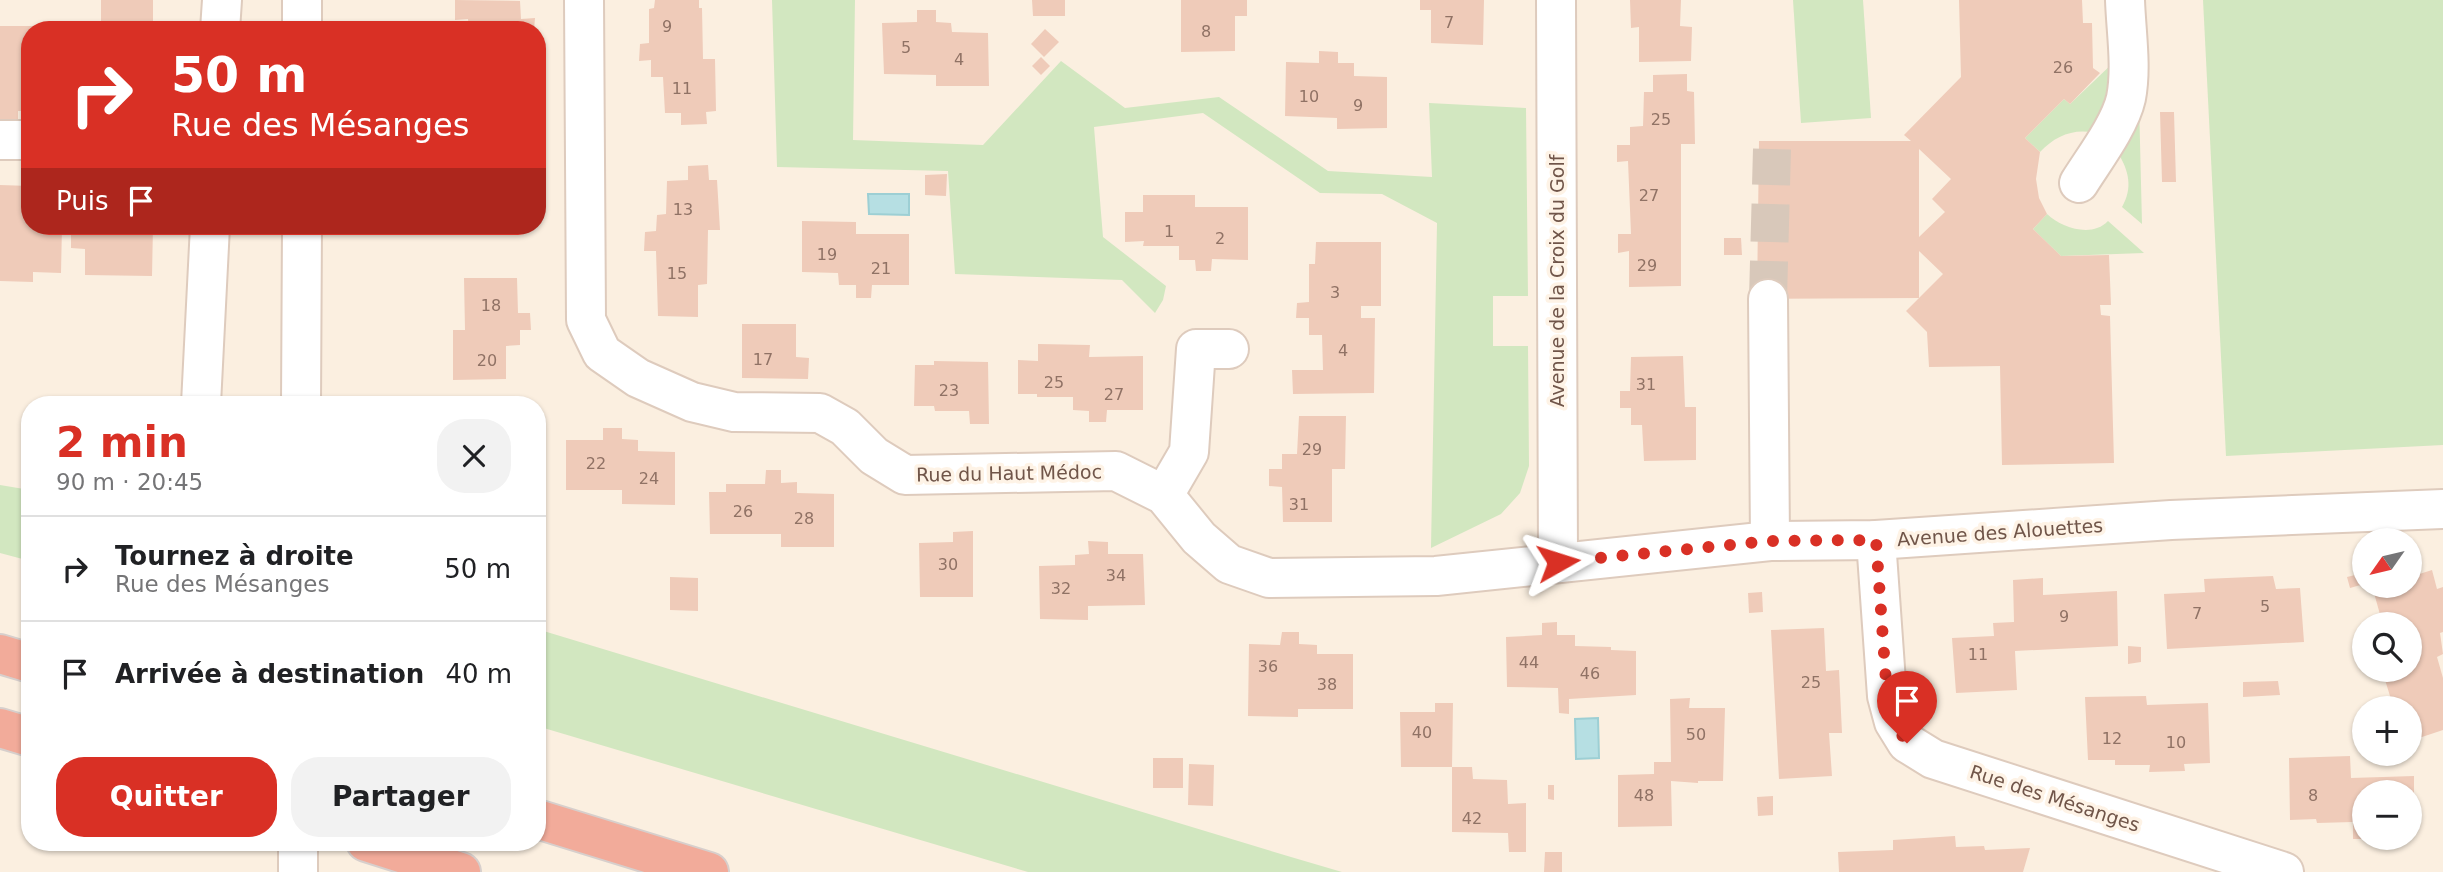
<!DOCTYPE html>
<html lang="fr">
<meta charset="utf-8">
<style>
body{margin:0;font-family:"DejaVu Sans",sans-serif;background:#f2f2f2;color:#202124;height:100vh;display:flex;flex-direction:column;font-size:26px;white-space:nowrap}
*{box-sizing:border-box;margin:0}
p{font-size:23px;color:#757577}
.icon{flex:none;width:38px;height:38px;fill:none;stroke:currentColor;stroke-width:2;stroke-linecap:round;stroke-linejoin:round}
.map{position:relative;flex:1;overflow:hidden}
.drawer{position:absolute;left:21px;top:396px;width:525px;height:455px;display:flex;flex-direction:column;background:#fff;border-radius:28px;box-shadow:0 2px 5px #0004}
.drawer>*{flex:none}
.top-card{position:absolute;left:21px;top:21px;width:525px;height:214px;border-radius:28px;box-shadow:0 2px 5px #0004;background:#d93025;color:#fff;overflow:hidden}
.needle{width:46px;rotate:236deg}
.buttons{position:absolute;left:2352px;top:528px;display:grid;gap:14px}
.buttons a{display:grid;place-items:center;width:70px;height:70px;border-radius:50%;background:#fff;box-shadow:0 2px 5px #0004;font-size:35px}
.pin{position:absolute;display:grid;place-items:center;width:60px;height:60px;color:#fff;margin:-72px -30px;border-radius:50% 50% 50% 0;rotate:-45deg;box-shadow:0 0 7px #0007}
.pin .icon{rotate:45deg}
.me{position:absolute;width:77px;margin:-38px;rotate:84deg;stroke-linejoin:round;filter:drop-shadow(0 0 5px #0008)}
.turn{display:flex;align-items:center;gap:24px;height:147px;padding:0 35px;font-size:32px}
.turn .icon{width:91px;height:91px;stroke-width:2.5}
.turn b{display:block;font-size:49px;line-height:60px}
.then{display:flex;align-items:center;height:66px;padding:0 35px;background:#0003;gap:14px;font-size:26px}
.round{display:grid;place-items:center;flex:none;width:74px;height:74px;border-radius:28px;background:#f2f2f2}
.headline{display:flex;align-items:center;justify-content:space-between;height:119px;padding:0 35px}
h1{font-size:42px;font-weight:800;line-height:52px;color:#d93025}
.primary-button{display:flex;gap:14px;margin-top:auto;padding:14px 35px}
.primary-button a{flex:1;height:80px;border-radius:28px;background:#d93025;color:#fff;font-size:28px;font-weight:800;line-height:80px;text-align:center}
.primary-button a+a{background:#f2f2f2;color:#202124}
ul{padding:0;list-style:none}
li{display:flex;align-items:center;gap:21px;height:105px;padding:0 35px;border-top:2px solid #e0e0e0}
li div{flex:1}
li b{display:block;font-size:26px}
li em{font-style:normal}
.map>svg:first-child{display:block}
.green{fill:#d2e7c0}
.water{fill:#b6dfe3;stroke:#9dcfd4;stroke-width:2}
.building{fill:#efcbb9;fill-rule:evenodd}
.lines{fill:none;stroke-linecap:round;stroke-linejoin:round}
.minor-tunnel{stroke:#d8c8ba;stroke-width:38;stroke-dasharray:38 19;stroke-linecap:butt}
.minor-casing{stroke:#decbbd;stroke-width:42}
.highway-casing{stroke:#d7cfcc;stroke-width:42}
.minor{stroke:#fff;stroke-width:38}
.highway{stroke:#f2ab9a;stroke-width:38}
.route{stroke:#d93025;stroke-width:12;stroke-dasharray:0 21.6}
.labels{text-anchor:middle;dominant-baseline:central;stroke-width:7;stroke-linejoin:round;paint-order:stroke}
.number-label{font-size:16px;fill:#907265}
.street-label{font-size:19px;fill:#705549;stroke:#fef3e6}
</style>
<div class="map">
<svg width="2443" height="872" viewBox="0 0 2443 872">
<rect width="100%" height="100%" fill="#fbefe0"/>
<g class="green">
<path d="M772,0H855L853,140L983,145L1061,61L1125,108L1219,97L1328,171L1432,177L1429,103L1526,108L1528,296H1493V346H1528L1529,466L1520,493L1501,514L1431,548L1437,223L1382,194L1320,193L1203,113L1094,127L1103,237L1166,286L1163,300L1155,313L1122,280L955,274L948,171L777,167Z"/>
<path d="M1793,0H1863L1871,118L1801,123Z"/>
<path d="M2203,0H2443V445L2226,456Z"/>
<path d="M2115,61L2118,86L2095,133C2074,128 2055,136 2040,152L2025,138L2064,99L2070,104Z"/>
<path d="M2139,101L2142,224L2122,207C2133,188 2129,171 2118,153Z"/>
<path d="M2047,214C2062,228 2092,238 2108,221L2144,253L2061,256L2033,229Z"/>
<path d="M0,485L30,490V561L0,553Z"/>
<path d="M537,629L1291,857L1342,872H1028L537,726Z"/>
</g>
<g class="water">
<path d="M868,194H909V215L869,214Z"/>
<path d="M1598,718L1599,758L1576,759L1575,719Z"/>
</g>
<g class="building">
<rect x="101" y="0" width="52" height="30"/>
<path d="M455,0L520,1L521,19L535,18L534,30H469L468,19L455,20Z"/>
<path d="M655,0H699V8H702L703,59H715L716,111L706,112L707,124L681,125V113H665L663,77H651V60L639,61L640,44L649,43V9L654,8Z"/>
<path d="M1032,0H1065V16H1033Z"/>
<path d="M1181,0H1247V16H1235V51L1181,52Z"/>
<path d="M1420,0H1484L1483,45L1431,43V10H1420Z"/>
<path d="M1630,0H1681L1680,26L1692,27L1691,61L1639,62V27L1631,28Z"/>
<path d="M1959,0H2082L2083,23H2092L2093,68L2100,73L2070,104L2064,99L2025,138L2040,152L2036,179L2039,198L2047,214L2033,229L2061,256L2109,255L2111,305H2100L2101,315L2110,316L2114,463L2002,465L2000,366L1929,367L1927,332L1906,311L1919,298L1757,299L1759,141H1911L1904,135L1961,77ZM1919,149L1951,179L1932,199L1945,212L1919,237ZM1919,251L1943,274L1919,298Z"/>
<path d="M917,10H936V22L951,23L952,32L988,33L989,86H936V75L884,74L882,23L917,22Z"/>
<path d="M0,26H43V30H30V111H18V132L0,133Z"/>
<path d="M1045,29L1059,42L1044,57L1031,44Z"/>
<path d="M1319,51L1338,52V63H1354V76L1387,77V128L1337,129V118L1285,116L1286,62L1319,63Z"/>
<path d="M1041,57L1050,66L1041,75L1032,66Z"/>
<path d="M1687,74V91L1694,92L1695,144H1681V286L1629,287V251L1618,253V234H1631L1628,161L1617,162V145H1630V127L1643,126L1644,92H1653V75Z"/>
<path d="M2160,112H2174L2176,182H2162Z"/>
<path d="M708,165L709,180H717L720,230H708L707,284L698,285V317L658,316L656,251H644L645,232L656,231L657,215L666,214L667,181L688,180V166Z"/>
<path d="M947,174L946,196L925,195V175Z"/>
<path d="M0,185L30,186V226H62L61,273L33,272V282L0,281Z"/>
<path d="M1143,195H1195V207H1248V260L1212,259L1211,271H1196L1195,260H1179V246H1143L1144,241L1125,242V212H1143Z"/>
<path d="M802,221L856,222V234H909V285H872L871,298H856V285H839L838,273L802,272Z"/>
<path d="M71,226H153L152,276L85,275V249L71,248Z"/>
<path d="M1724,238H1741L1742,255H1724Z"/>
<path d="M1316,242H1381V306H1361V318H1375L1374,393L1293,394L1292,370H1323L1322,335H1309V318H1296L1297,303L1309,302V264H1315Z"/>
<path d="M464,278H517L518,313H530L531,330H520V345L506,346V379L453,380V330H465Z"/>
<path d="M742,324H796V357L809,358L808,379L742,378Z"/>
<path d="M1038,344L1090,345L1089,357L1143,356V410H1107L1106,422H1089V411L1073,410V397H1037V394H1018V360L1038,361Z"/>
<path d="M1683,356L1685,407H1696V460L1644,461L1642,425H1631V408H1620V391H1630L1631,357Z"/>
<path d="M934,361L988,362L989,424H970L969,411H935L934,406H914L915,365H934Z"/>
<path d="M1299,416H1346L1345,469H1332V522H1283L1282,487L1269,486V469H1282V454H1297Z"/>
<path d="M603,428H622V439L638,440V451L675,452V505L622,504V490H566V440H603Z"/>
<path d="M766,470H781V483L797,482V493L834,494V547H781V534H710L709,492H726V484H765Z"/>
<path d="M973,531V597H920L919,543L953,542V532Z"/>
<path d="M1088,541L1108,542V554H1143L1145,605L1088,606V620L1040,619L1039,566L1075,565V555L1089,554Z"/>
<path d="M2432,570L2437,589L2443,587V632L2440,633L2443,654L2437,657L2443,678V730L2416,739L2415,735L2410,736V709H2394L2382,670H2410V625H2383L2372,586H2410V577Z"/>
<path d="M2363,573L2364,584L2350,588L2347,577Z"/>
<path d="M2273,576L2276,589L2300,588L2304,642L2167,649L2164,594L2205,592L2204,579Z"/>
<path d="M670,577L698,578V611L670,610Z"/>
<path d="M2043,578V595L2117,591L2118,646L2015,651L2017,690L1956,693L1952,638L1994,636L1993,623L2014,622L2013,580Z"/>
<path d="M1762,592L1763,612L1749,613L1748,593Z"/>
<path d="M1557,622V635H1575V646L1611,647V650L1636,651V695L1569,699V714L1559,713L1558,688L1507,687L1506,637L1542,635V623Z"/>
<path d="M1824,628L1826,671L1839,670L1842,733H1829L1832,776L1779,779L1771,630Z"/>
<path d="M1282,632H1299V644L1317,645V654H1353V709H1298V717L1248,716L1249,644L1280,645Z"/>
<path d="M2128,646L2141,647V662L2128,664Z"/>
<path d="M2278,681L2280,695L2243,697V682Z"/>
<path d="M2146,696L2147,705L2208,703L2210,763L2184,764L2185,771L2149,772L2150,765H2115V760H2088L2085,697Z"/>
<path d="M1690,698L1689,708H1725L1723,781H1698V783L1671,781L1672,826L1618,827V775L1654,774V762H1671L1670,699Z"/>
<path d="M1435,703H1453L1452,767H1401L1400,712H1435Z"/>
<path d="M2350,756L2351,778L2414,776V828H2410V793H2364V839H2353V822L2317,823L2316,819L2290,820L2289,758Z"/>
<rect x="1153" y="758" width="30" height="30"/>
<path d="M1189,764L1214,765L1213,806L1188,805Z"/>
<path d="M1452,767H1472L1473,779L1507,780L1508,804L1526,803V852H1509L1508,833L1452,832Z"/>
<path d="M1548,785H1554V800L1548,799Z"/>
<path d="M1773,796V815L1758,816L1757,797Z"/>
<path d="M1955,836L1956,847L1984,846L1985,850L2030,848L2023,872H1839L1838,852L1893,850V840Z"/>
<path d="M1545,852H1562V872H1544Z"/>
</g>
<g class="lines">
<path class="minor-tunnel" d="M1768,299L1772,149"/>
<g class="minor-casing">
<g id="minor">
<path d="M584,0L586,320L602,353L638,378L692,402L734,412L820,413L845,427L874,456L905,475L1116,471L1164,495L1199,538L1229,564L1269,578L1436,576L1770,541L1876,540L2171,520L2443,509"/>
<path d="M1556,0L1558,562"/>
<path d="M220,30L222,0"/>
<path d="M302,30V0"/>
<path d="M0,140H30"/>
<path d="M2079,183C2094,159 2120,125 2126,98C2132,67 2126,31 2125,0"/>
<path d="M1768,299L1770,541"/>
<path d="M201,404L210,226"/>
<path d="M301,404L302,226"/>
<path d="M1164,495L1189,452L1196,349H1229"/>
<path d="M1876,540L1887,696L1894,722L1907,743L1933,759L2284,872"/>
<path d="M298,842V872"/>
</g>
</g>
<g class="highway-casing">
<g id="highway">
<path d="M0,654L30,663"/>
<path d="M0,728L30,737"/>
<path d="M537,819L709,872"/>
<path d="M366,842L461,872"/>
</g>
</g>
<use href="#minor" class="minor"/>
<use href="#highway" class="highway"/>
</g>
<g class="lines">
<path class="route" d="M1558,562L1770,541L1876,540L1887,696L1894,722L1907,743"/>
</g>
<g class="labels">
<g class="number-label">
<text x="1449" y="22">7</text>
<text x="667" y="26">9</text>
<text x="1206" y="31">8</text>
<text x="906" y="47">5</text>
<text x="959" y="59">4</text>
<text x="2063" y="67">26</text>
<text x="682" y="88">11</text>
<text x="1309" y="96">10</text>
<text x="1358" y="105">9</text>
<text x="1661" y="119">25</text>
<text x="1649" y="195">27</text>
<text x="683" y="209">13</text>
<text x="1169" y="231">1</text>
<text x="1220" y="238">2</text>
<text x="827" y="254">19</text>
<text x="1647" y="265">29</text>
<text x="881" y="268">21</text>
<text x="677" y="273">15</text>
<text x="1335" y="292">3</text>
<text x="491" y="305">18</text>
<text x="1343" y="350">4</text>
<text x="763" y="359">17</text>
<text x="487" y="360">20</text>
<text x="1054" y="382">25</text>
<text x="1646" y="384">31</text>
<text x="949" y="390">23</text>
<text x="1114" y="394">27</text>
<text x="1312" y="449">29</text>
<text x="596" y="463">22</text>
<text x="649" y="478">24</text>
<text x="1299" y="504">31</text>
<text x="743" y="511">26</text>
<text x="804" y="518">28</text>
<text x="948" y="564">30</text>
<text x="1116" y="575">34</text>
<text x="1061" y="588">32</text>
<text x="2265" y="606">5</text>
<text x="2197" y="613">7</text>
<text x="2064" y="616">9</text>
<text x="1978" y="654">11</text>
<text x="1529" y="662">44</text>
<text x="1268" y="666">36</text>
<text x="1590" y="673">46</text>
<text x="1811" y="682">25</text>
<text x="1327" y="684">38</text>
<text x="1422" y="732">40</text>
<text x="1696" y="734">50</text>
<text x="2112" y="738">12</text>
<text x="2176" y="742">10</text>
<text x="1644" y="795">48</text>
<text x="2313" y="795">8</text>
<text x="1472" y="818">42</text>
</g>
<g class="street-label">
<text transform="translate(1557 281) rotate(-90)">Avenue de la Croix du Golf</text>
<text transform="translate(1009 473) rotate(-1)">Rue du Haut Médoc</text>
<text transform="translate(2000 532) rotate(-4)">Avenue des Alouettes</text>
<text transform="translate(2055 798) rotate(18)">Rue des Mésanges</text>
</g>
</g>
</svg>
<div class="buttons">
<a><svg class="needle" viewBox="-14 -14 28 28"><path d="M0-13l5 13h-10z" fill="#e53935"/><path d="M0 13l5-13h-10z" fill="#757577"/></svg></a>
<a><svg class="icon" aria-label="search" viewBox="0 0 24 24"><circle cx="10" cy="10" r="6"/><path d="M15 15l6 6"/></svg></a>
<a>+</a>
<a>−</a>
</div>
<div class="pin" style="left:1907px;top:743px;background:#d93025"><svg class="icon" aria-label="arrive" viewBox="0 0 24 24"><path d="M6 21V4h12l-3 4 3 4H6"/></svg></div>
<svg class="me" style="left:1558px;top:562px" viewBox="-20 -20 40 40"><path d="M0-17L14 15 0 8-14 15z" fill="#d93025" stroke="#fff" stroke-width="4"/></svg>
<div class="top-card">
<div class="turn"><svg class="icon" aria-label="right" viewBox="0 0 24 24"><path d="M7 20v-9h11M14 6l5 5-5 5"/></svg><div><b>50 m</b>Rue des Mésanges</div></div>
<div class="then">Puis<svg class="icon" aria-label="arrive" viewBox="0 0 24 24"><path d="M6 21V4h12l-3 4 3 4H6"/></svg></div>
</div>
<section class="drawer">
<div class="headline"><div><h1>2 min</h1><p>90 m · 20:45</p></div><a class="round"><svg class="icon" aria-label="close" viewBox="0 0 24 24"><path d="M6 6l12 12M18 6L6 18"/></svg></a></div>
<ul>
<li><svg class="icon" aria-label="right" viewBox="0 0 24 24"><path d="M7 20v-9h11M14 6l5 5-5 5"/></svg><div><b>Tournez à droite</b><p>Rue des Mésanges</p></div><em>50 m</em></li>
<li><svg class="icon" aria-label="arrive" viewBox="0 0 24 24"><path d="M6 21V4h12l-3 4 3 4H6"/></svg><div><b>Arrivée à destination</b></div><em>40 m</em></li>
</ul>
<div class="primary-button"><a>Quitter</a><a>Partager</a></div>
</section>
</div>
